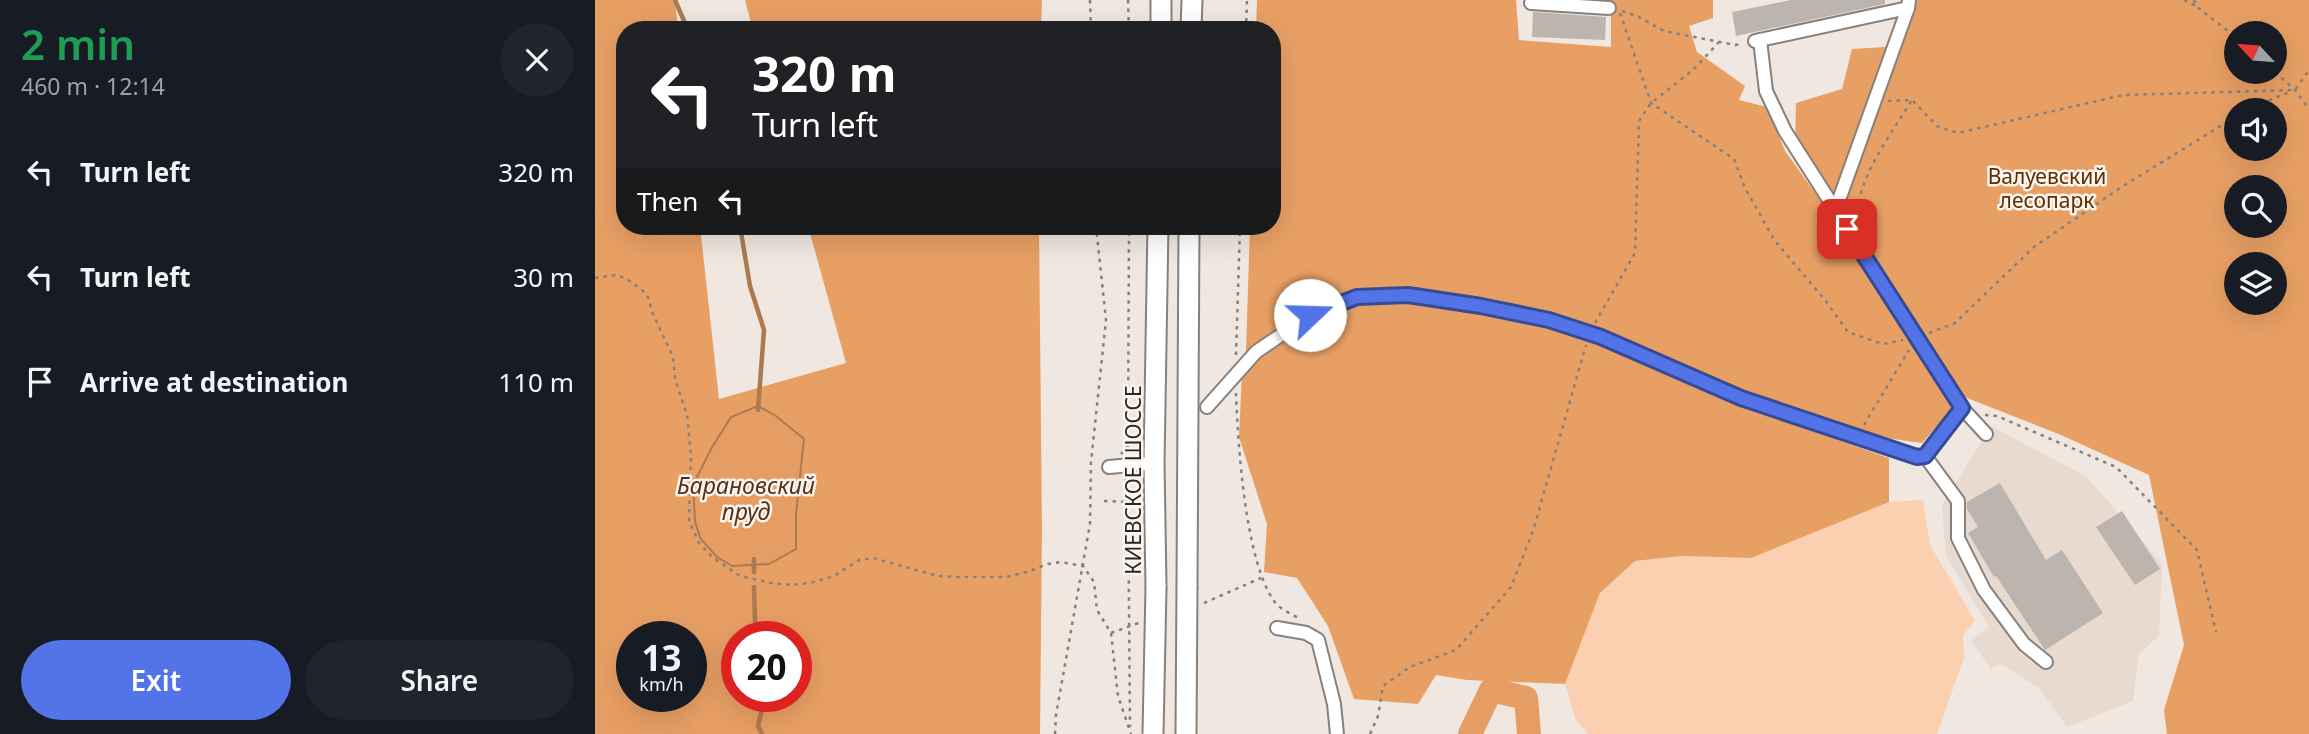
<!DOCTYPE html>
<meta charset="utf-8">
<style>
body{margin:0;font-family:"Noto Sans",sans-serif;background:#20242c;color:#f1f3f6;height:100vh;display:flex;flex-direction:column;font-size:26px;white-space:nowrap}
*{box-sizing:border-box;margin:0}
p{font-size:23px;color:#9ea1a6}
.icon{flex:none;width:38px;height:38px;fill:none;stroke:currentColor;stroke-width:2;stroke-linecap:round;stroke-linejoin:round}
.map{position:relative;flex:1;overflow:hidden}
.panel{display:flex;flex-direction:column;background:#171b24;width:595px}
.panel>*{flex:none}
.banner{position:absolute;left:21px;top:21px;width:665px;height:214px;border-radius:28px;box-shadow:0 7px 28px #0002;background:#202124;color:#fff;overflow:hidden}
.needle{width:46px;rotate:296deg}
.buttons{position:absolute;left:1629px;top:21px;display:grid;gap:14px}
.buttons a{display:grid;place-items:center;width:63px;height:63px;border-radius:50%;background:#171b24;box-shadow:0 7px 28px #0002;font-size:35px}
.speed{position:absolute;left:21px;top:621px;display:flex;gap:14px;font-size:35px;font-weight:700;text-align:center}
.speed>*{display:grid;place-content:center;width:91px;height:91px;border-radius:50%;background:#171b24;box-shadow:0 7px 28px #0002;line-height:1}
.speed small{font-size:18px;font-weight:400}
.speed .limit{border:10px solid #d22;background:#fff;color:#111}
.pin{position:absolute;display:grid;place-items:center;width:60px;height:60px;color:#fff;margin:-30px;border-radius:14px;box-shadow:0 4px 10px #0006}
.me{position:absolute;width:77px;margin:-38px;rotate:69deg;stroke-linejoin:round;filter:drop-shadow(0 0 5px #0008)}
.turn{display:flex;align-items:center;gap:24px;height:147px;padding:0 21px;font-size:32px}
.turn .icon{width:91px;height:91px;stroke-width:2.5}
.turn b{display:block;font-size:49px;line-height:60px}
.then{display:flex;align-items:center;height:66px;padding:0 21px;background:#0003;gap:14px;font-size:26px}
.round{display:grid;place-items:center;flex:none;width:74px;height:74px;border-radius:37px;background:#20242c}
.headline{display:flex;align-items:center;justify-content:space-between;height:119px;padding:0 21px}
h1{font-size:42px;font-weight:600;line-height:52px;color:#1e9e55}
.button{display:flex;gap:14px;margin-top:auto;padding:14px 21px}
.button a{flex:1;height:80px;border-radius:42px;background:#5374e9;color:#fff;font-size:28px;font-weight:600;line-height:80px;text-align:center}
.button a+a{background:#20242c;color:#f1f3f6}
ul{padding:0;list-style:none}
li{display:flex;align-items:center;gap:21px;height:105px;padding:0 21px}
li div{flex:1}
li b{display:block;font-size:26px}
li em{font-style:normal}
main{display:flex;flex:1;min-height:0}
.map>svg:first-child{display:block}
.built{fill:#e9dacf}
.green{fill:#fad0b1}
.forest{fill:#e89f64;fill-rule:evenodd}
.water{fill:#e69d63;stroke:#ad7950;stroke-width:2}
.lines{fill:none;stroke-linecap:round;stroke-linejoin:round}
.stream{stroke:#ad7950;stroke-width:4.5}
.river{stroke:#e69d63;stroke-width:24}
.building{fill:#bcb4ae}
.minor-casing{stroke:#88817b;stroke-width:16}
.highway-casing{stroke:#88817b;stroke-width:23}
.path{stroke:#87817d;stroke-width:2.5;stroke-dasharray:3.5 5;stroke-linecap:butt}
.minor{stroke:#fff;stroke-width:12}
.highway{stroke:#fff;stroke-width:19}
.highway-bridge-casing{stroke:#88817b;stroke-width:23;stroke-linecap:butt}
.highway-bridge{stroke:#fff;stroke-width:19}
.route-casing{stroke:#364b97;stroke-width:18}
.route{stroke:#5374e9;stroke-width:12}
.labels{text-anchor:middle;dominant-baseline:central;stroke-width:5;stroke-linejoin:round;paint-order:stroke}
.park-label{font-size:21px;fill:#5c2e00;stroke:#fcf4ee}
.street-label{font-size:21px;fill:#282523;stroke:#fcf4ee}
.water-label{font-size:23px;font-style:italic;fill:#52331a;stroke:#fcf4ee}
</style>
<main>
<section class="panel">
<div class="headline"><div><h1>2 min</h1><p>460 m · 12:14</p></div><a class="round"><svg class="icon" aria-label="close" viewBox="0 0 24 24"><path d="M6 6l12 12M18 6L6 18"/></svg></a></div>
<ul>
<li><svg class="icon" aria-label="left" viewBox="0 0 24 24"><path d="M17 20v-9H6M10 6l-5 5 5 5"/></svg><div><b>Turn left</b></div><em>320 m</em></li>
<li><svg class="icon" aria-label="left" viewBox="0 0 24 24"><path d="M17 20v-9H6M10 6l-5 5 5 5"/></svg><div><b>Turn left</b></div><em>30 m</em></li>
<li><svg class="icon" aria-label="arrive" viewBox="0 0 24 24"><path d="M6 21V4h12l-3 4 3 4H6"/></svg><div><b>Arrive at destination</b></div><em>110 m</em></li>
</ul>
<div class="button"><a>Exit</a><a>Share</a></div>
</section>
<div class="map">
<svg width="1714" height="734" viewBox="0 0 1714 734">
<rect width="100%" height="100%" fill="#efe7e0"/>
<path class="built" d="M1396,426L1492,477L1567,564L1564,636L1544,654L1538,701L1472,727L1444,688L1405,663L1396,669L1376,641L1394,627L1351,556L1347,505Z"/>
<path class="green" d="M1328,500L1335,545L1380,621L1368,635L1369,658L1342,734H993L981,720L970,684L1005,593L1040,561L1086,556L1156,558L1294,502Z"/>
<g class="forest">
<path d="M0,0H80L83,30H30V226H105L124,399L251,363L213,226H444L447,529L445,734H0ZM37,637H96V696H37ZM142,637H201V696H142Z"/>
<path d="M150,0H447L446,30H158Z"/>
<path d="M662,0H921L924,40L1016,47V0H1118V18L1094,26L1102,52L1150,86L1144,100L1172,107L1190,151L1254,240L1358,408L1327,443L1270,435L1135,389L1011,335L815,293L718,311L651,351L655,226H677V30H661Z"/>
<path d="M1322,0H1714V734H1572L1569,710L1589,645L1554,475L1466,435L1362,394L1200,147L1201,103L1247,89L1257,49L1307,46ZM1642,33H1680V72H1642ZM1642,110H1680V149H1642ZM1642,187H1680V226H1642ZM1642,264H1680V303H1642Z"/>
<path d="M816,300L948,323L1011,345L1149,407L1294,458V502L1156,558L1086,556L1040,561L1005,593L970,684L872,680L841,675L823,704L759,699L733,626L702,578L669,572L672,524L644,437L647,372L715,320L764,304Z"/>
</g>
<path class="water" d="M163,406L181,416L209,439L201,514V549L174,564L137,566L122,557L105,538L100,521L98,485L116,449L136,417Z"/>
<g class="lines">
<g class="stream">
<path d="M80,0L93,30"/>
<path d="M145,226L155,286L169,330L163,410"/>
<path d="M159,559V572"/>
<path d="M159,587L160,621L165,637"/>
<path d="M167,734L163,726L170,696"/>
</g>
<g class="river">
<path d="M0,724L14,728L61,717L88,730L90,734"/>
<path d="M875,734L896,690L931,698L934,734"/>
</g>
</g>
<g class="building">
<path d="M1196,0H1290V4L1141,36L1137,12Z"/>
<path d="M938,12L1011,17L1010,40L937,37Z"/>
<path d="M1405,483L1451,560L1467,550L1508,613L1450,650L1401,576L1399,577L1373,533L1383,527L1372,509V502Z"/>
<path d="M1527,511L1565,569L1540,585L1501,527Z"/>
</g>
<g class="lines">
<g class="minor-casing">
<g id="minor">
<path d="M936,3L1014,8"/>
<path d="M1165,40L1171,91L1190,131L1367,408L1391,434"/>
<path d="M1160,41L1313,8"/>
<path d="M1240,211L1313,8L1314,0"/>
<path d="M612,407L661,352L715,315L762,297L813,295L886,306L954,320L1006,336L1146,398L1322,457L1330,456L1367,408"/>
<path d="M1330,456L1363,501V538L1389,590L1429,644L1451,662"/>
<path d="M514,467L559,463"/>
<path d="M682,628L711,633L723,640L739,704L742,734"/>
</g>
</g>
<g class="highway-casing">
<g id="highway">
<path d="M566,30V0"/>
<path d="M596,30L597,0"/>
<path d="M592,586L594,226"/>
<path d="M561,587L559,463L563,226"/>
</g>
</g>
<g class="path">
<path d="M495,0L496,30"/>
<path d="M533,0L534,30"/>
<path d="M1589,0L1601,6"/>
<path d="M1599,0L1602,7L1642,38"/>
<path d="M1027,11L1042,16L1069,31L1140,45L1147,44"/>
<path d="M1025,13L1056,103L1139,159L1150,188L1180,241L1230,300L1253,332L1288,344L1308,340"/>
<path d="M651,30L652,0"/>
<path d="M1680,72L1700,90L1714,109"/>
<path d="M1293,101L1317,100L1343,127L1363,133L1528,95L1700,90L1714,70"/>
<path d="M1650,110L1697,91"/>
<path d="M1263,219C1260,180 1297,133 1317,100"/>
<path d="M0,278L21,275L32,279L52,294L58,314L78,357L80,379L92,415L96,455L94,521L104,543L117,557L145,576L176,583L196,585L215,583L239,576L264,560L278,558L343,576L363,577H411L432,572L453,564L466,562L488,566L499,582L502,610L516,633L523,696L536,734"/>
<path d="M1000,323L1040,253L1044,121L1056,103L1098,70L1124,42"/>
<path d="M1334,333L1360,323L1439,247L1528,186L1642,116"/>
<path d="M641,355L645,226"/>
<path d="M641,393C643,445 650,560 679,601C684,609 697,614 705,619"/>
<path d="M1390,415L1402,416L1521,467L1602,550L1621,632"/>
<path d="M1269,425L1314,350"/>
<path d="M526,454L533,446L534,226"/>
<path d="M530,479L533,484L535,727"/>
<path d="M509,501L533,502"/>
<path d="M609,603L666,578"/>
<path d="M516,633L546,622"/>
<path d="M460,734L461,715L495,524L496,462L511,320L501,226"/>
<path d="M775,734L783,716L788,686L815,667L861,650L916,587L938,531L991,345"/>
</g>
<use href="#minor" class="minor"/>
<use href="#highway" class="highway"/>
<g class="highway-bridge-casing">
<g id="highway-bridge">
<path d="M558,734L561,587"/>
<path d="M591,734L592,586"/>
</g>
</g>
<use href="#highway-bridge" class="highway-bridge"/>
</g>
<g class="lines">
<g class="route-casing">
<path id="route" d="M715,315L762,297L813,295L886,306L954,320L1006,337L1146,398L1322,457L1330,456L1367,408L1252,229"/>
</g>
<use href="#route" class="route"/>
</g>
<g class="labels">
<g class="park-label">
<text x="1452" y="176">Валуевский<tspan x="1452" dy="24">лесопарк</tspan></text>
</g>
<g class="street-label">
<text transform="translate(538 480) rotate(-90)">КИЕВСКОЕ ШОССЕ</text>
</g>
<g class="water-label">
<text x="151" y="485">Барановский<tspan x="151" dy="26">пруд</tspan></text>
</g>
</g>
</svg>
<div class="buttons">
<a><svg class="needle" viewBox="-14 -14 28 28"><path d="M0-13l5 13h-10z" fill="#e53935"/><path d="M0 13l5-13h-10z" fill="#9ea1a6"/></svg></a>
<a><svg class="icon" aria-label="sound" viewBox="0 0 24 24"><path d="M4 9h4l5-4v14l-5-4H4zM17 9q2 3 0 6"/></svg></a>
<a><svg class="icon" aria-label="search" viewBox="0 0 24 24"><circle cx="10" cy="10" r="6"/><path d="M15 15l6 6"/></svg></a>
<a><svg class="icon" aria-label="layers" viewBox="0 0 24 24"><path d="M12 4l9 5-9 5-9-5zM3 14l9 5 9-5"/></svg></a>
</div>
<div class="speed"><div>13<small>km/h</small></div><div class="limit">20</div></div>
<div class="pin" style="left:1252px;top:229px;background:#d93025"><svg class="icon" aria-label="arrive" viewBox="0 0 24 24"><path d="M6 21V4h12l-3 4 3 4H6"/></svg></div>
<svg class="me" style="left:715px;top:315px" viewBox="-20 -20 40 40"><circle r="19" fill="#fff"/><path d="M0-13L10 11 0 6-10 11z" fill="#5374e9"/></svg>
<div class="banner">
<div class="turn"><svg class="icon" aria-label="left" viewBox="0 0 24 24"><path d="M17 20v-9H6M10 6l-5 5 5 5"/></svg><div><b>320 m</b>Turn left</div></div>
<div class="then">Then<svg class="icon" aria-label="left" viewBox="0 0 24 24"><path d="M17 20v-9H6M10 6l-5 5 5 5"/></svg></div>
</div>
</div>
</main>
